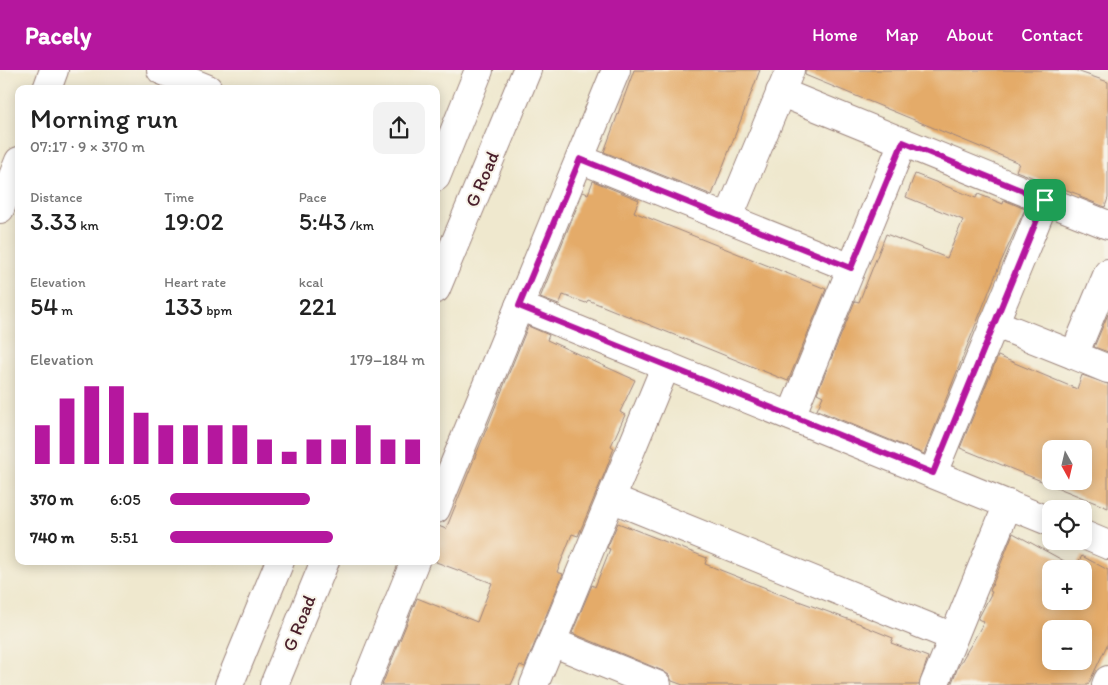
<!DOCTYPE html>
<meta charset="utf-8">
<style>
body{margin:0;font-family:Itim,sans-serif;background:#f2f2f2;color:#222;height:100vh;display:flex;flex-direction:column;font-size:19px;white-space:nowrap}
*{box-sizing:border-box;margin:0}
p{font-size:16px;color:#767676}
.icon{flex:none;width:28px;height:28px;fill:none;stroke:currentColor;stroke-width:2;stroke-linecap:round;stroke-linejoin:round}
.map{position:relative;flex:1;overflow:hidden}
.panel{position:absolute;left:15px;top:15px;width:425px;height:480px;display:flex;flex-direction:column;background:#fff;border-radius:10px;box-shadow:0 2px 12px #0003}
.panel>*{flex:none}
.needle{width:32px;rotate:172deg}
.tools{position:absolute;left:1042px;top:370px;display:grid;gap:10px}
.tools a{display:grid;place-items:center;width:50px;height:50px;border-radius:10px;background:#fff;box-shadow:0 2px 12px #0003;font-size:25px}
.pin{position:absolute;display:grid;place-items:center;width:42px;height:42px;color:#fff;margin:-21px;border-radius:10px;box-shadow:0 2px 8px #0006}
.round{display:grid;place-items:center;flex:none;width:52px;height:52px;border-radius:10px;background:#f2f2f2}
.head{display:flex;align-items:center;justify-content:space-between;height:85px;padding:0 15px}
h1{font-size:28px;font-weight:600;line-height:38px}
.figures{display:grid;grid-template-columns:repeat(3,1fr);gap:8px;height:85px;padding:5px 15px}
.figures div{display:grid;align-content:center}
.figures b{font-size:25px;font-weight:600}
.figures small{font-size:14px;font-weight:400}
.figures p{font-size:14px}
.chart{height:140px;padding:10px 15px}
.chart p{display:flex;justify-content:space-between}
.chart svg{width:100%;height:90px;margin-top:5px;stroke:#b5179e;stroke-width:6}
ul{padding:0 15px;list-style:none;font-size:16px}
li{display:grid;grid-template-columns:80px 60px 1fr;align-items:center;height:38px}
li i{height:12px;border-radius:6px;background:#b5179e}
header{display:flex;align-items:center;gap:30px;box-sizing:border-box;height:70px;padding:0 25px;background:#b5179e;color:#fff}
header strong{font-size:24px}
nav{display:flex;gap:28px;margin-inline-start:auto;font-size:18px}
.map>svg:first-child{display:block}
</style>
<header>
<strong>Pacely</strong>
<nav><a>Home</a><a>Map</a><a>About</a><a>Contact</a></nav>
</header>
<div class="map">
<svg width="1108" height="615" viewBox="0 0 1108 615">
<rect width="100%" height="100%" fill="#f7f3e8"/>
<filter id="ink" filterUnits="userSpaceOnUse"><feTurbulence type="fractalNoise" baseFrequency=".02" numOctaves="2"/><feDisplacementMap in="SourceGraphic" scale="10" xChannelSelector="R" yChannelSelector="G"/><feConvolveMatrix kernelMatrix="1 2 1 2 8 2 1 2 1" color-interpolation-filters="sRGB"/></filter>
<filter id="wash" filterUnits="userSpaceOnUse"><feTurbulence type="fractalNoise" baseFrequency=".0096" numOctaves="4" result="noise"/><feDisplacementMap in="SourceGraphic" scale="20" xChannelSelector="R" yChannelSelector="G"/><feGaussianBlur stdDeviation="1.12" result="paint"/><feColorMatrix in="noise" values="0 0 0 0 0 0 0 0 0 0 0 0 0 0 0 0 0 1.4 0 .05"/><feComposite in="paint" operator="in"/></filter>
<g filter="url(#wash)">
<rect width="100%" height="100%" fill="#efe8ce"/>
<g id="blocks">
<!-- building -->
<g fill="#e4ab69" fill-rule="evenodd">
<path d="M634,0H760L712,125L604,82Z"/>
<path d="M805,0H1074L1108,12V128L1105,137L1080,127V125L1016,101L1019,93L805,5Z"/>
<path d="M915,104L976,128L978,124L1003,134L1004,130L1025,139L1000,194L924,384L817,340L823,326L817,323L855,231L859,232L886,164L947,188L963,150L906,127Z"/>
<path d="M593,111L639,130L634,142L826,219L788,311L588,230L586,233L563,225L559,235L540,228L583,122L588,124Z"/>
<path d="M1108,244V282L1094,277Z"/>
<path d="M528,256L549,265L547,270L635,310L620,342L625,345L611,376L614,378L605,402L578,466L572,464L557,502L563,504L525,597L520,595L511,615H382L417,528L477,552L492,513L436,492V455L446,459Z"/>
<path d="M998,286L1077,319L1082,305L1108,314V438L960,378ZM1051,379H1084V411H1051Z"/>
<path d="M618,453L707,488L705,494L766,518V519L861,554V555L893,568L891,573L928,587L919,615H683L672,611L669,605L663,601L572,563L592,515L595,517L610,479L607,478Z"/>
<path d="M1013,463L1075,497L1082,486L1108,500V573L1088,615H951L958,597L984,552L978,549L992,522L990,521ZM1051,499H1084V531H1051ZM1051,559H1084V591H1051Z"/>
</g>
</g>
</g>
<g filter="url(#ink)">
<use href="#blocks" fill-opacity="0" stroke="#9c847c" stroke-width="1"/>
<g fill="none" stroke-linecap="round" stroke-linejoin="round">
<!-- minor casing -->
<g stroke="#9c847c" stroke-width="30">
<g id="minor">
<path d="M161,0L208,19"/>
<path d="M47,19L54,0"/>
<path d="M780,22L1045,130L933,403"/>
<path d="M580,89L851,198"/>
<path d="M436,107L479,0"/>
<path d="M1045,130L1108,155"/>
<path d="M0,139L19,91"/>
<path d="M728,149L790,0"/>
<path d="M1108,203L1074,285L1108,299"/>
<path d="M436,219L527,0"/>
<path d="M519,236L1051,452"/>
<path d="M994,253L1074,285"/>
<path d="M791,346L903,72"/>
<path d="M611,428L953,567"/>
<path d="M436,439L616,0"/>
<path d="M1084,465L1108,475"/>
<path d="M552,572L657,615"/>
<path d="M229,615L280,491"/>
<path d="M274,615L325,491"/>
<path d="M365,615L415,491"/>
<path d="M534,615L666,295"/>
<path d="M934,615L1008,434"/>
<path d="M1106,615L1108,610"/>
</g>
</g>
<!-- minor -->
<use href="#minor" stroke="#fff" stroke-width="28"/>
</g>
</g>
<g fill="none" stroke-linecap="round" stroke-linejoin="round" filter="url(#ink)">
<!-- route casing -->
<g stroke="#fff" stroke-width="10">
<path id="route" d="M903,72L1045,130L933,403L519,236L580,89L851,198Z"/>
</g>
<!-- route -->
<use href="#route" stroke="#b5179e" stroke-width="6"/>
</g>
<g text-anchor="middle" dominant-baseline="central" stroke-width="4" stroke-linejoin="round" paint-order="stroke">
<!-- street labels -->
<g font-size="19" fill="#4a1f2b" stroke="#f7f3e8">
<text transform="translate(482 109) rotate(-67)">G Road</text>
<text transform="translate(299 553) rotate(-68)">G Road</text>
</g>
</g>
</svg>
<div class="tools">
<a><svg class="needle" viewBox="-14 -14 28 28"><path d="M0-13l5 13h-10z" fill="#e53935"/><path d="M0 13l5-13h-10z" fill="#767676"/></svg></a>
<a><svg class="icon" aria-label="locate" viewBox="0 0 24 24"><circle cx="12" cy="12" r="6"/><path d="M12 2v4M12 18v4M2 12h4M18 12h4"/></svg></a>
<a>+</a>
<a>−</a>
</div>
<div class="pin" style="left:1045px;top:130px;background:#1e9e55"><svg class="icon" aria-label="arrive" viewBox="0 0 24 24"><path d="M6 21V4h12l-3 4 3 4H6"/></svg></div>
<section class="panel">
<div class="head"><div><h1>Morning run</h1><p>07:17 · 9 × 370 m</p></div><a class="round"><svg class="icon" aria-label="share" viewBox="0 0 24 24"><path d="M12 15V3M7 8l5-5 5 5M5 13v7h14v-7"/></svg></a></div>
<div class="figures">
<div><p>Distance</p><b>3.33<small> km</small></b></div>
<div><p>Time</p><b>19:02</b></div>
<div><p>Pace</p><b>5:43<small> /km</small></b></div>
</div>
<div class="figures">
<div><p>Elevation</p><b>54<small> m</small></b></div>
<div><p>Heart rate</p><b>133<small> bpm</small></b></div>
<div><p>kcal</p><b>221</b></div>
</div>
<div class="chart"><p><span>Elevation</span>179–184 m</p>
<svg viewBox="0 0 160 44" preserveAspectRatio="none"><path d="M5 44V25M15 44V12M25 44V6M35 44V6M45 44V19M55 44V25M65 44V25M75 44V25M85 44V25M95 44V32M105 44V38M115 44V32M125 44V32M135 44V25M145 44V32M155 44V32"/></svg>
</div>
<ul>
<li><b>370 m</b>6:05<i style="width:55%"></i></li>
<li><b>740 m</b>5:51<i style="width:64%"></i></li>
</ul>
</section>
</div>
